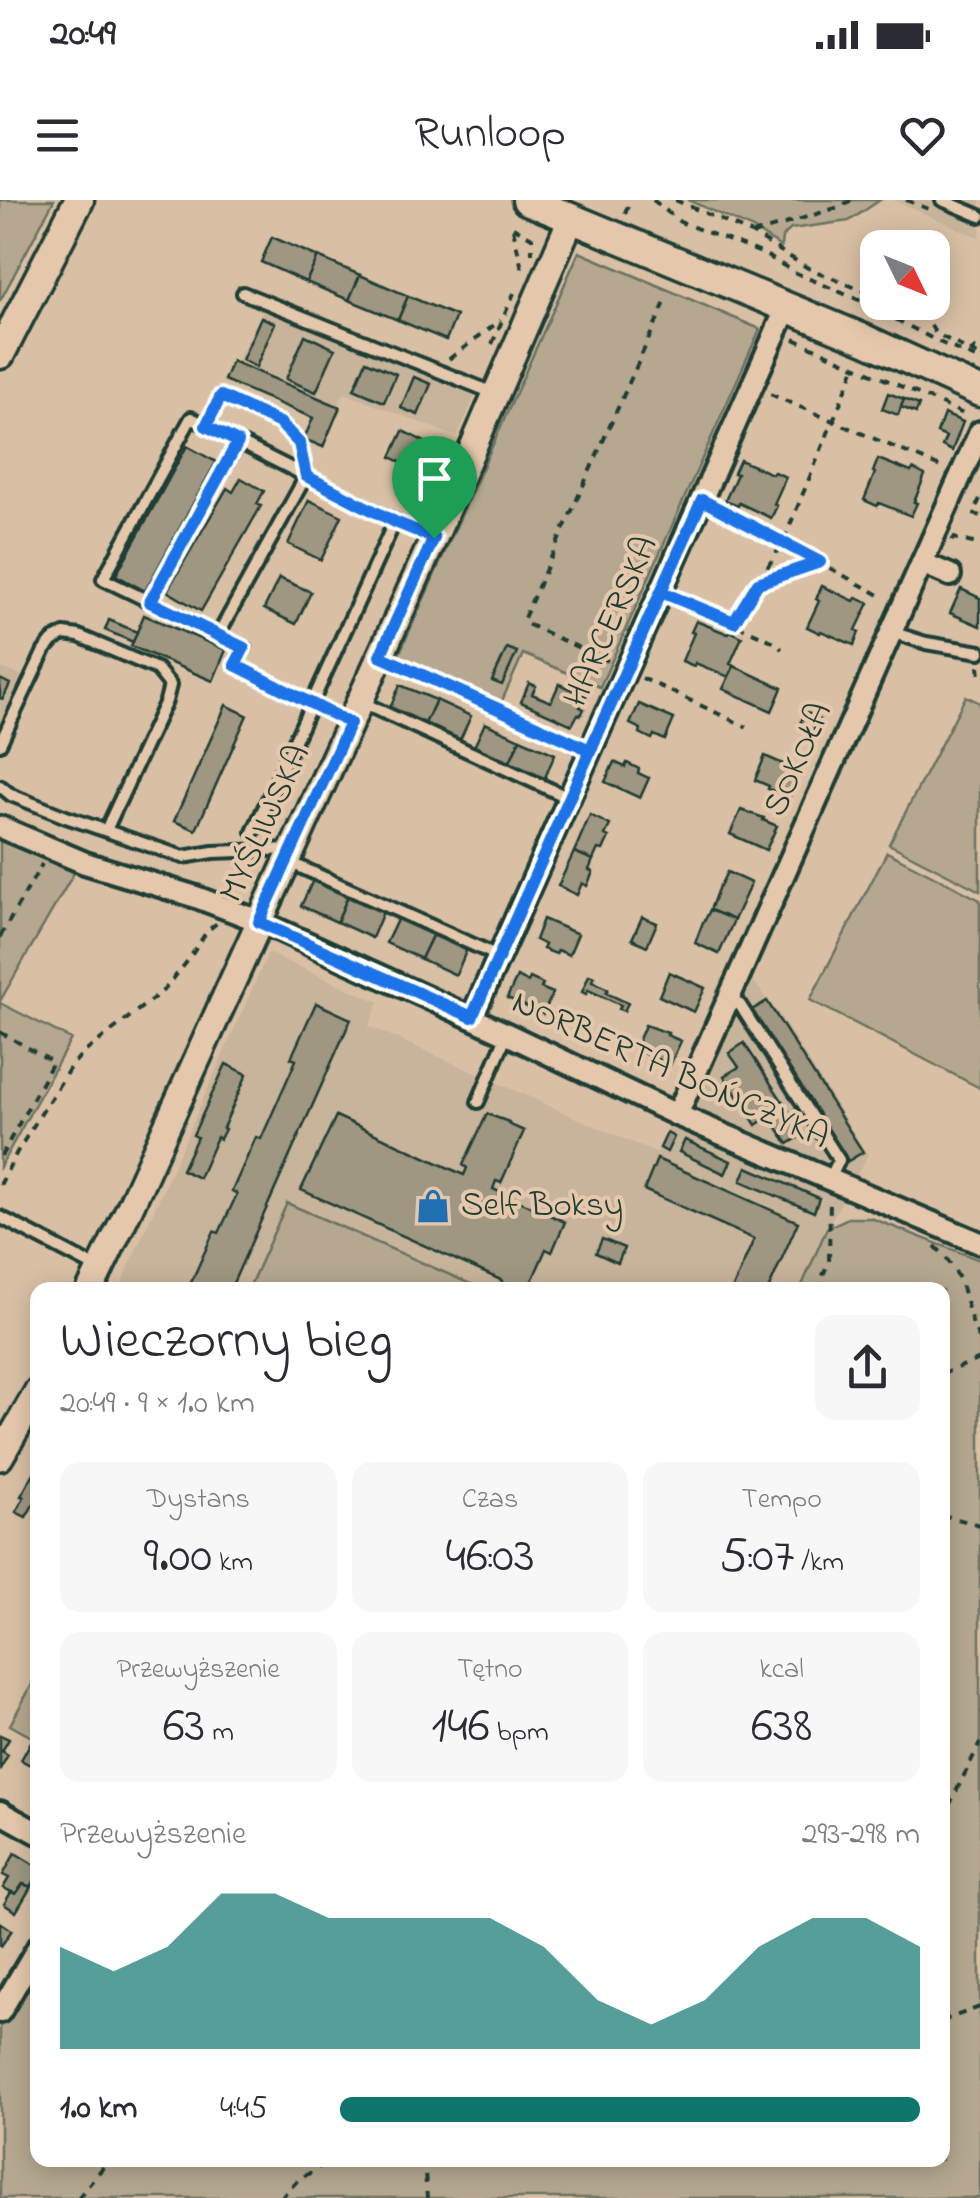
<!DOCTYPE html>
<html lang="pl">
<meta charset="utf-8">
<style>
body{margin:0;font-family:"Indie Flower",sans-serif;background:#f7f7f7;color:#2b2b33;height:100vh;display:flex;flex-direction:column;font-size:38px;white-space:nowrap}
*{box-sizing:border-box;margin:0}
p{font-size:32px;color:#7c7c81}
.icon{flex:none;width:55px;height:55px;fill:none;stroke:currentColor;stroke-width:2;stroke-linecap:round;stroke-linejoin:round}
.map{position:relative;flex:1;overflow:hidden}
.side{position:absolute;left:30px;top:1082px;width:920px;height:885px;display:flex;flex-direction:column;background:#fff;border-radius:20px;box-shadow:0 5px 25px #0003}
.side>*{flex:none}
.needle{width:65px;rotate:133deg}
.buttons{position:absolute;left:860px;top:30px;display:grid;gap:20px}
.buttons a{display:grid;place-items:center;width:90px;height:90px;border-radius:20px;background:#fff;box-shadow:0 5px 25px #0003;font-size:50px}
.pin{position:absolute;display:grid;place-items:center;width:85px;height:85px;color:#fff;margin:-102px -42px;border-radius:50% 50% 50% 0;rotate:-45deg;box-shadow:0 0 10px #0007}
.pin .icon{rotate:45deg}
.round{display:grid;place-items:center;flex:none;width:105px;height:105px;border-radius:20px;background:#f7f7f7}
.overview{display:flex;align-items:center;justify-content:space-between;height:170px;padding:0 30px}
h1{font-size:55px;font-weight:600;line-height:75px}
.stats{display:grid;grid-template-columns:repeat(3,1fr);gap:15px;height:170px;padding:10px 30px}
.stats div{display:grid;align-content:center;border-radius:20px;background:#f7f7f7;text-align:center}
.stats b{font-size:50px;font-weight:600}
.stats small{font-size:28px;font-weight:400}
.stats p{font-size:28px}
.chart{height:280px;padding:20px 30px}
.chart p{display:flex;justify-content:space-between}
.chart svg{width:100%;height:180px;margin-top:10px;fill:#0f766e;opacity:.7}
ul{padding:0 30px;list-style:none;font-size:32px}
li{display:grid;grid-template-columns:160px 120px 1fr;align-items:center;height:75px}
li i{height:25px;border-radius:12px;background:#0f766e}
.status{display:flex;justify-content:space-between;align-items:center;height:70px;padding:0 50px;background:#fff;direction:ltr}
.status svg{height:28px;fill:currentColor}
header{display:flex;justify-content:space-between;align-items:center;height:130px;padding:0 30px;background:#fff;font-size:45px;font-weight:600}
.map>svg:first-child{display:block}
</style>
<div class="status"><b>20:49</b><svg viewBox="0 0 49 12"><path d="M0 12V9h3v3zM5 12V6h3v6zM10 12V3h3v9zM15 12V0h3v12zM26 1h20v11H26zM47 4h2v5h-2z"/></svg></div>
<header><svg class="icon" aria-label="menu" viewBox="0 0 24 24"><path d="M4 6h16M4 12h16M4 18h16"/></svg>Runloop<svg class="icon" aria-label="heart" viewBox="0 0 24 24"><path d="M12 20l-8-8c-3-5 5-10 8-4 3-6 11-1 8 4z"/></svg></header>
<div class="map">
<svg width="980" height="1998" viewBox="0 0 980 1998">
<rect width="100%" height="100%" fill="#d9c0a5"/>
<filter id="ink" filterUnits="userSpaceOnUse"><feTurbulence type="fractalNoise" baseFrequency=".01" numOctaves="2"/><feDisplacementMap in="SourceGraphic" scale="20" xChannelSelector="R" yChannelSelector="G"/><feConvolveMatrix kernelMatrix="1 2 1 2 8 2 1 2 1" color-interpolation-filters="sRGB"/></filter>
<g filter="url(#ink)">
<!-- built -->
<g fill="#c8b49a">
<path d="M893,0H980V38Z"/>
<path d="M263,110L475,196L457,237L344,193L338,206L237,161Z"/>
<path d="M0,467L22,476L0,522Z"/>
<path d="M268,753L379,802L369,826L656,953L744,769L779,814L868,955L827,1028L800,1090H484L287,1003L248,1090H140L122,1082Z"/>
</g>
<!-- green -->
<g fill="#b6a890" stroke="#6a7262" stroke-width="2.5">
<path d="M0,0H54L0,101Z"/>
<path d="M688,0H880L849,21L791,29L782,37L781,47L753,29Z"/>
<path d="M579,52L760,129L600,487L523,454L500,505L397,459Z"/>
<path d="M966,496L980,503V691L889,644Z"/>
<path d="M0,639L75,671L0,801Z"/>
<path d="M887,652L980,700V888L810,800Z"/>
<path d="M0,803L71,839L0,967Z"/>
<path d="M287,1003L484,1090H248Z"/>
<path d="M848,1018H871L980,1060V1998H0V1804L37,1739L38,1960H942V1090H800L827,1028Z"/>
<path d="M37,1475V1540L10,1525Z"/>
</g>
<!-- building -->
<g fill="#9f9781" stroke="#1f3d34" stroke-width="2.5">
<path d="M272,37L318,57L306,82L261,62Z"/>
<path d="M318,57L360,75L349,100L306,82Z"/>
<path d="M360,75L408,96L398,120L349,100Z"/>
<path d="M408,96L456,116L446,140L398,120Z"/>
<path d="M261,117L275,123L256,167L242,160Z"/>
<path d="M305,135L335,149L316,192L286,179Z"/>
<path d="M232,161L340,207L323,247L304,239L313,218L224,180Z"/>
<path d="M366,161L396,174L384,202L354,189Z"/>
<path d="M414,177L431,184L418,215L401,208Z"/>
<path d="M888,193L904,199L898,215L882,209Z"/>
<path d="M904,199L919,205L916,213L901,207Z"/>
<path d="M944,214L963,222L952,251L942,246L946,237L937,233Z"/>
<path d="M403,231L431,245L419,271L391,257Z"/>
<path d="M187,246L216,262L145,391L116,375Z"/>
<path d="M878,259L911,272L913,269L925,275L914,302L917,303L911,316L879,303L877,306L864,300L875,273L873,272Z"/>
<path d="M740,260L772,274L774,272L786,277L774,304L777,306L771,318L739,303L738,306L725,301L737,274L734,273Z"/>
<path d="M241,278L264,291L257,304L261,306L201,411L167,391L227,288L233,292Z"/>
<path d="M309,300L342,316L321,360L288,344Z"/>
<path d="M279,378L311,392L296,424L264,409Z"/>
<path d="M822,386L854,401L856,398L869,403L856,430L859,432L854,445L821,431L820,433L807,427L819,401L816,399Z"/>
<path d="M961,389L980,398V426L950,413Z"/>
<path d="M144,415L226,450L213,481L131,446Z"/>
<path d="M109,420L137,432L133,442L105,430Z"/>
<path d="M696,421L728,434L730,431L742,437L730,464L734,466L729,477L695,463L694,466L682,461L694,433L691,432Z"/>
<path d="M507,448L517,452L502,485L492,481Z"/>
<path d="M734,466L782,488L772,511L723,489Z"/>
<path d="M0,479L10,484L3,499L0,498Z"/>
<path d="M529,483L536,486L532,494L551,502L559,484L575,491L577,487L581,489L579,493L586,496L580,507L584,509L581,515L578,514L572,525L521,502Z"/>
<path d="M400,485L436,500L424,526L389,510Z"/>
<path d="M436,500L471,516L459,542L424,526Z"/>
<path d="M639,504L674,519L665,540L654,535L652,539L640,533L641,529L630,524Z"/>
<path d="M226,505L247,515L196,630L174,621Z"/>
<path d="M806,512L819,519L813,532L799,525Z"/>
<path d="M485,523L520,539L509,564L473,549Z"/>
<path d="M520,539L555,554L544,580L509,564Z"/>
<path d="M765,556L801,572L790,596L768,589L769,586L755,580Z"/>
<path d="M614,562L625,567L627,563L639,569L638,573L649,578L640,598L605,582Z"/>
<path d="M741,610L764,618L763,620L777,626L766,650L730,634Z"/>
<path d="M590,615L610,625L605,635L609,637L603,650L598,649L593,660L574,652Z"/>
<path d="M574,652L593,660L589,670L593,672L587,686L582,683L577,695L558,686Z"/>
<path d="M727,672L751,683L734,720L710,710L719,686H720Z"/>
<path d="M313,680L348,696L337,722L301,706Z"/>
<path d="M348,696L383,712L372,738L337,722Z"/>
<path d="M710,710L734,720L719,754L695,743L703,722H704Z"/>
<path d="M642,717L657,723L647,746L632,739Z"/>
<path d="M398,718L433,734L421,759L386,743Z"/>
<path d="M543,719L578,734L569,755L558,750L556,754L543,749L545,745L535,740Z"/>
<path d="M433,734L467,749L456,775L421,759Z"/>
<path d="M669,772L705,788L694,812L659,796Z"/>
<path d="M589,775L594,777L592,781L608,789L606,793L628,803L624,811L619,809L621,805L588,790L586,794L582,792Z"/>
<path d="M517,777L528,782L530,778L543,784L541,788L553,793L543,814L507,798Z"/>
<path d="M767,801L863,952L848,961L752,810Z"/>
<path d="M316,803L351,819L230,1090H200L190,1085L214,1031L219,1033L237,994L232,991L256,937L261,939L296,860L291,858Z"/>
<path d="M645,825L668,833L667,835L681,841L670,865L635,849Z"/>
<path d="M744,843L804,934L788,944L769,916L756,925L724,876L739,867L729,853Z"/>
<path d="M226,864L247,874L223,928L225,929L220,939L217,937L199,978L182,970L197,937L193,935Z"/>
<path d="M487,914L509,922L508,924L524,931L501,983L496,981L493,989L565,1022L552,1052L546,1049L528,1090H515L502,1084L503,1081L301,990L336,916L464,975L467,968L463,965Z"/>
<path d="M667,933L674,937L667,952L660,948Z"/>
<path d="M685,940L731,961L725,974L679,952Z"/>
<path d="M657,959L798,1022L768,1090H732L754,1039L644,990Z"/>
<path d="M747,967L819,998L814,1012L741,981Z"/>
<path d="M602,1039L624,1048L618,1063L596,1053Z"/>
<path d="M35,1271L38,1272V1296L26,1317L16,1312L24,1297L21,1296Z"/>
<path d="M0,1535L9,1539L2,1551L8,1555L0,1569Z"/>
<path d="M31,1542L38,1546V1560L34,1567L21,1560Z"/>
<path d="M15,1653L38,1667V1675L31,1687L23,1684L16,1694L3,1688L9,1678L3,1675Z"/>
<path d="M23,1684L31,1687L16,1712L4,1704L11,1692L16,1694Z"/>
<path d="M0,1722L12,1730L1,1746L0,1745Z"/>
</g>
<g fill="none" stroke-linecap="round" stroke-linejoin="round">
<!-- service casing -->
<g stroke="#1f3d34" stroke-width="18">
<g id="service">
<path d="M942,0L980,16"/>
<path d="M243,93L496,194"/>
<path d="M206,226L221,196L280,223L299,243L306,276L218,435"/>
<path d="M149,402L239,242"/>
<path d="M891,432L926,443L980,452"/>
<path d="M361,502L569,598"/>
<path d="M349,523L235,465L245,448L103,379L191,218L395,321"/>
<path d="M0,544L44,451L52,441L64,434L79,436L157,469L170,485L166,501L106,630"/>
<path d="M0,586L11,595L66,617L183,657L213,652L292,649"/>
<path d="M253,632L395,321L433,337"/>
<path d="M289,662L498,756"/>
<path d="M729,799L740,805L839,960L830,979"/>
<path d="M478,902L507,834"/>
<path d="M0,1017L99,1069"/>
</g>
</g>
<!-- minor casing -->
<g stroke="#1f3d34" stroke-width="28">
<g id="minor">
<path d="M922,363L950,375"/>
<path d="M0,627L85,663L196,697L259,721L507,834L677,915L980,1043"/>
<path d="M472,817L787,107"/>
<path d="M677,915L980,232"/>
<path d="M0,1612L38,1633"/>
<path d="M0,1812L38,1747"/>
</g>
</g>
<!-- tertiary casing -->
<g stroke="#1f3d34" stroke-width="32">
<g id="tertiary">
<path d="M90,1090L130,1007L434,338L571,19"/>
<path d="M0,1257L38,1191"/>
</g>
</g>
<!-- secondary casing -->
<g stroke="#1f3d34" stroke-width="35">
<g id="secondary">
<path d="M527,0L866,140L980,192"/>
<path d="M0,154L79,0"/>
</g>
</g>
<!-- path -->
<g stroke="#1f3d34" stroke-width="4" stroke-dasharray="8 8" stroke-linecap="butt">
<path d="M653,0L680,22L764,54L796,73L859,100L939,142L980,160"/>
<path d="M675,0L753,34L808,68L878,97"/>
<path d="M906,0L934,11"/>
<path d="M625,14L630,0"/>
<path d="M513,27L532,38V53"/>
<path d="M513,29L523,73"/>
<path d="M753,34L842,6L851,0"/>
<path d="M891,102L927,118L935,133L980,156"/>
<path d="M794,139L968,216"/>
<path d="M492,144L514,93"/>
<path d="M970,152L980,144"/>
<path d="M449,159L501,120"/>
<path d="M770,194L945,269"/>
<path d="M980,299L973,313L980,316"/>
<path d="M717,307L885,398"/>
<path d="M952,341L954,338L980,345"/>
<path d="M758,383L819,362"/>
<path d="M679,399L770,440L782,449"/>
<path d="M734,422L783,342L856,165"/>
<path d="M608,461L527,424L524,418L667,98"/>
<path d="M398,464L572,542"/>
<path d="M979,466L980,478"/>
<path d="M642,478L747,527"/>
<path d="M0,737L42,664"/>
<path d="M0,832L53,862L0,958"/>
<path d="M0,985L17,952L69,869L81,855L165,789L189,759L207,731L217,723"/>
<path d="M935,1046C945,1056 953,1066 959,1079C967,1099 969,1121 980,1140"/>
<path d="M816,1090L829,1062L830,998"/>
<path d="M942,1174L980,1159"/>
<path d="M942,1315L980,1325"/>
<path d="M942,1620L980,1543"/>
<path d="M942,1821L980,1807"/>
<path d="M424,1960L427,1998"/>
<path d="M78,1998L109,1960"/>
<path d="M281,1998L298,1980L331,1960"/>
</g>
<!-- service -->
<use href="#service" stroke="#e5c8ac" stroke-width="10"/>
<!-- minor -->
<use href="#minor" stroke="#e5c8ac" stroke-width="20"/>
<!-- tertiary -->
<use href="#tertiary" stroke="#e5c8ac" stroke-width="25"/>
<!-- secondary -->
<use href="#secondary" stroke="#e5c8ac" stroke-width="28"/>
</g>
</g>
<g fill="none" stroke-linecap="round" stroke-linejoin="round" filter="url(#ink)">
<!-- route casing -->
<g stroke="#fff" stroke-width="20">
<path id="route" d="M434,338L395,322L306,276L299,243L280,223L221,196L206,226L238,242L150,402L244,448L235,465L350,523L259,722L472,817L661,392L734,422L758,383L820,362L702,300L590,550L380,456L434,338"/>
</g>
<!-- route -->
<use href="#route" stroke="#1a73e8" stroke-width="12"/>
</g>
<!-- icons -->
<defs>
<g id="shop-bare" transform="scale(2.7)"><path d="M-5-2.5h2.3a2.7 3.5 0 0 1 5.4 0H5L5.5 6h-11ZM-1.5-2.5h3a1.5 2.3 0 0 0-3 0Z" fill="#1f6fb2" stroke="#e5c8ac" stroke-width="2.5" paint-order="stroke"/></g>
</defs>
<g fill-rule="evenodd">
<use href="#shop-bare" x="433" y="1006"/>
</g>
<g text-anchor="middle" dominant-baseline="central" stroke-width="8" stroke-linejoin="round" paint-order="stroke">
<!-- street labels -->
<g font-size="35" fill="#1f3d34" stroke="#e5c8ac">
<text transform="translate(612 422) rotate(-66)">HARCERSKA</text>
<text transform="translate(799 560) rotate(-66)">SOKOŁA</text>
<text transform="translate(266 624) rotate(-65)">MYŚLIWSKA</text>
<text transform="translate(670 871) rotate(24)">NORBERTA BOŃCZYKA</text>
</g>
<!-- poi labels -->
<g font-size="35" fill="#1f3d34" stroke="#e5c8ac" text-anchor="start">
<text x="461" y="1006">Self Boksy</text>
</g>
</g>
</svg>
<div class="buttons">
<a><svg class="needle" viewBox="-14 -14 28 28"><path d="M0-13l5 13h-10z" fill="#e53935"/><path d="M0 13l5-13h-10z" fill="#7c7c81"/></svg></a>
</div>
<div class="pin" style="left:434px;top:338px;background:#1e9e55"><svg class="icon" aria-label="arrive" viewBox="0 0 24 24"><path d="M6 21V4h12l-3 4 3 4H6"/></svg></div>
<section class="side">
<div class="overview"><div><h1>Wieczorny bieg</h1><p>20:49 · 9 × 1.0 km</p></div><a class="round"><svg class="icon" aria-label="share" viewBox="0 0 24 24"><path d="M12 15V3M7 8l5-5 5 5M5 13v7h14v-7"/></svg></a></div>
<div class="stats">
<div><p>Dystans</p><b>9.00<small> km</small></b></div>
<div><p>Czas</p><b>46:03</b></div>
<div><p>Tempo</p><b>5:07<small> /km</small></b></div>
</div>
<div class="stats">
<div><p>Przewyższenie</p><b>63<small> m</small></b></div>
<div><p>Tętno</p><b>146<small> bpm</small></b></div>
<div><p>kcal</p><b>638</b></div>
</div>
<div class="chart"><p><span>Przewyższenie</span>293–298 m</p>
<svg viewBox="0 0 160 44" preserveAspectRatio="none"><path d="M0 44V19L10 25L20 19L30 6L40 6L50 12L60 12L70 12L80 12L90 19L100 32L110 38L120 32L130 19L140 12L150 12L160 19V44z"/></svg>
</div>
<ul>
<li><b>1.0 km</b>4:45<i style="width:100%"></i></li>
</ul>
</section>
</div>
